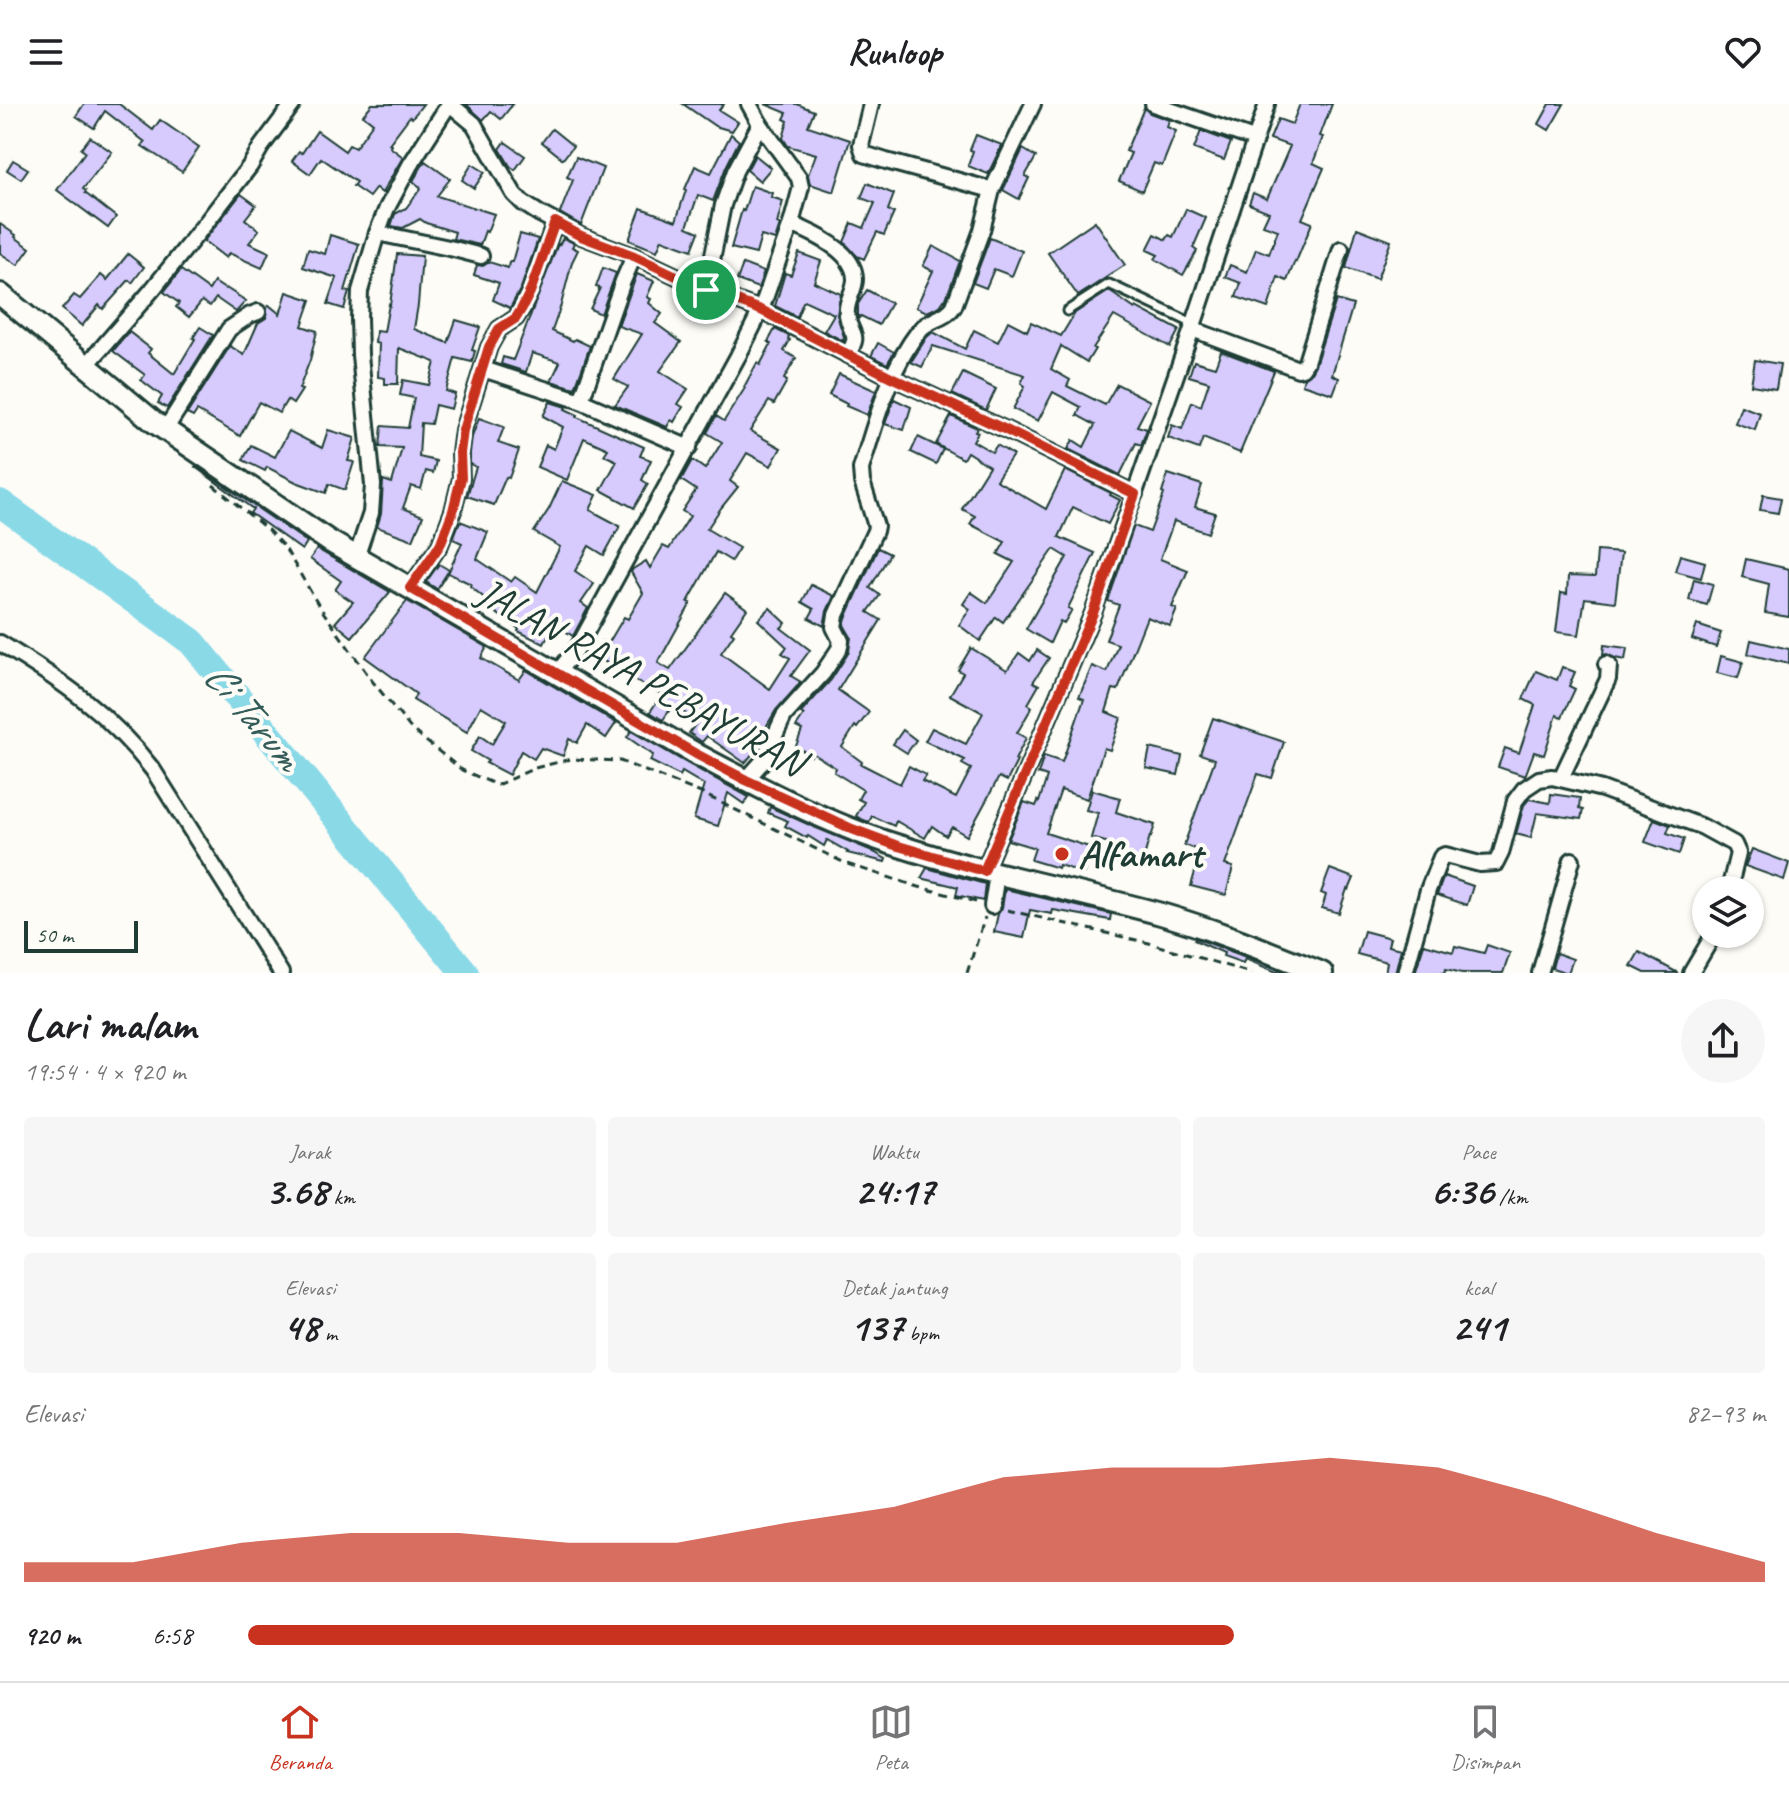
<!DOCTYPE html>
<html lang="id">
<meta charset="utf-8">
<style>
body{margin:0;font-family:Caveat,sans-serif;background:#f6f6f6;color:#202124;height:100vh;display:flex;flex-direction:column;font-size:30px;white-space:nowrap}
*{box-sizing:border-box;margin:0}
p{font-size:26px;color:#757577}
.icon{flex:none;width:44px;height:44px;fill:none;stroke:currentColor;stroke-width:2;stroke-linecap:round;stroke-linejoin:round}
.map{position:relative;height:869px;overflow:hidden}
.side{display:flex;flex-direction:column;background:#fff;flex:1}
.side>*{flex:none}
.tools{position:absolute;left:1692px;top:772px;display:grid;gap:16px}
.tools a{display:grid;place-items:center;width:72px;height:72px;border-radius:50%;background:#fff;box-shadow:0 2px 6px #0004;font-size:40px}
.scale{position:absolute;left:24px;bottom:20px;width:114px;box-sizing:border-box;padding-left:8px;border:4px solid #1f3d34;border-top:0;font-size:22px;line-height:28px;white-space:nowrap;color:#1f3d34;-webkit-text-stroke:6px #fdfcf7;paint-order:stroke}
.pin{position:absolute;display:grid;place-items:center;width:68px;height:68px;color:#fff;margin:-34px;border:4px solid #fff;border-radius:50%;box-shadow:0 2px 8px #0007}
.round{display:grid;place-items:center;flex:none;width:84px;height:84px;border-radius:42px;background:#f6f6f6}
.overview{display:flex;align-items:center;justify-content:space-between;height:136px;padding:0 24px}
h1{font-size:44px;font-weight:700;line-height:60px}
.figures{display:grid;grid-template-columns:repeat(3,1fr);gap:12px;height:136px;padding:8px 24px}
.figures div{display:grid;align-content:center;border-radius:8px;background:#f6f6f6;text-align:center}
.figures b{font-size:40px;font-weight:700}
.figures small{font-size:22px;font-weight:400}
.figures p{font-size:22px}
.chart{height:224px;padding:16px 24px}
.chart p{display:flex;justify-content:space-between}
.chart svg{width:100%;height:144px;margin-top:8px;fill:#c8321e;opacity:.7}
ul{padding:0 24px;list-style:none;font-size:26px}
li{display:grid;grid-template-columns:128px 96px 1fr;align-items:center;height:60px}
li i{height:20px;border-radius:10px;background:#c8321e}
header{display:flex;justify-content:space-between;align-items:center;height:104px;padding:0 24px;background:#fff;font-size:36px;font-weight:700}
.menu{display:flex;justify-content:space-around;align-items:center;height:112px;border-top:2px solid #e0e0e0;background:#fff;font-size:22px;color:#757577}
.menu a{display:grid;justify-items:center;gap:4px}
.menu .current{color:#c8321e}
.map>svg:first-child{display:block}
</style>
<header><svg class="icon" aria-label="menu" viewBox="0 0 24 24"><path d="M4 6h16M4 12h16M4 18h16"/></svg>Runloop<svg class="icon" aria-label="heart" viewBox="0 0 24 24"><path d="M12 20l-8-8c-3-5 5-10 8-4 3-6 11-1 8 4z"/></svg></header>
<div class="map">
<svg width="1789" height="869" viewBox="0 0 1789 869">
<rect width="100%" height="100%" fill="#fdfcf7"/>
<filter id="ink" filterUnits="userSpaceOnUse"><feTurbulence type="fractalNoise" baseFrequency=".0125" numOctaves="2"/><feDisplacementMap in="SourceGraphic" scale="16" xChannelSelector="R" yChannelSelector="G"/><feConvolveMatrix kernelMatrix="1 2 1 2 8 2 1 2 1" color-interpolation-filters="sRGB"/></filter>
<g filter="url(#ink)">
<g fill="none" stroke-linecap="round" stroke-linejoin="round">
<!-- river -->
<path stroke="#8ad9e7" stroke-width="28" d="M0,399L192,538L465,869"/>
</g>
<!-- building -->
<g fill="#d7cbfd" stroke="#1f3d34" stroke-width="2">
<path d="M84,0H119L153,26L160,16L199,43L182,68L142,42L145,38L105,7L94,24L76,12Z"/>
<path d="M372,0H423L412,14L410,12L389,40L391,41L390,43L403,53L382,89L376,84L369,93L353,82L356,78L321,54L310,70L292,57L299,47L302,49L317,27L345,47L349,41L355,44L373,19L363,11Z"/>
<path d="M466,0H513L501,15L491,7L483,16Z"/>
<path d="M683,0H724L719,6L738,18L732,27L715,22Z"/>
<path d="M765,0H797L814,7L808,22L850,36L834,88L810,80L808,71L816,50L788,42L783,34L788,17L784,15L787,9Z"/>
<path d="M1300,0H1332L1320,32L1323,33L1313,59L1324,64L1302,115L1312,119L1296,158L1295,157L1287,177L1278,173L1268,204L1236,193L1241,179L1225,173L1230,161L1247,168L1256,145L1269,150L1278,126L1263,121L1269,108L1249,100L1253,89L1267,95L1290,42L1270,35L1278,15L1292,20Z"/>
<path d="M1550,0H1564L1549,26L1539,20Z"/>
<path d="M1144,4L1150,9L1169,16L1167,23L1176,27L1162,62L1154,59L1142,87L1119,77L1131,49L1126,47Z"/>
<path d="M552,25L573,42L563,55L542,38Z"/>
<path d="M1201,27L1231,38L1224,56L1194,45Z"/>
<path d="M731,30L739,37L726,63L713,97L698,91L687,123L699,128L692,146L662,135L657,147L629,136L641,104L676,117L686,86L685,85L695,62L711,69Z"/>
<path d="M976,31L1002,41L988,70L968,62L973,47L970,46Z"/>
<path d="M90,33L112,48L83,85L86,87L85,89L116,113L108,124L57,86L85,48L81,45Z"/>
<path d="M505,38L525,52L515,66L510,62L500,45Z"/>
<path d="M1023,45L1036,53L1025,72L1029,74L1019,95L1003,86Z"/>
<path d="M755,51L771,64L760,77L747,66Z"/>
<path d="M576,53L603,64L581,121L560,109L573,76L567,73Z"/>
<path d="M13,56L28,65L21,75L7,66Z"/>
<path d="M425,57L450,75L437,92L494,110L487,128L485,127L480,141L453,135L455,128L426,119L420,115L403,124L391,122L395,110L406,104L421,84L413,77Z"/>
<path d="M472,60L485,68L474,84L462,76Z"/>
<path d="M867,79L894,90L888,106L894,109L884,131L877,128L864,155L857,152L844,138L852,119L864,124L875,99L861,94Z"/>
<path d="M752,82L772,89L771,93L783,97L777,120L780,121L775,136L761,132L756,150L731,144L742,106L744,107Z"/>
<path d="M241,90L256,101L245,115L259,126L249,139L269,148L262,164L229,149L226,154L204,137Z"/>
<path d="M1186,105L1206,114L1193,144L1197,147L1183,171L1155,155L1158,151L1147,146L1155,130L1166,136L1169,131L1173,133Z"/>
<path d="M1095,117L1125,161L1078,192L1048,149Z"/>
<path d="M0,120L16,131L15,133L30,144L18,161L0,149Z"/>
<path d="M1357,124L1391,137L1377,175L1346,164Z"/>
<path d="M520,130L538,135L521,184L510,204L493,196L499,179L474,171L477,161L483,162L489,158L508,164L509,158H512Z"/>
<path d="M330,131L359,140L345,187L349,188L344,205L328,200L337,174L303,163L308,145L325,150Z"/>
<path d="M563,134L574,139L572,143L578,146L572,158L561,201L552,227L573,237L575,235L590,242L575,284L551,277L560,258L532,249L526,268L501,260L503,253L513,256L558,140L559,141Z"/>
<path d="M990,134L1022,147L1012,172L994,165L986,184L973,179Z"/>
<path d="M933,142L960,157L945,197L944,196L940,202L927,208L916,203L933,167L923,162Z"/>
<path d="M799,149L821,157L814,178L841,190L837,211L844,233L843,237L824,227L834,210L806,197L803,198L797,213L775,202L785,169L791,171Z"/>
<path d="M128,150L144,163L132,179L129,176L103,205L99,201L82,222L62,205L74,191L80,195L101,171L107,176Z"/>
<path d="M397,150L422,152L418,201L414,225L448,239L456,216L480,223L472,246L475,247L472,258L455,254L446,287L455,290L451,305L435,301L431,320L421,319L419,353L436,357L433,369L426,367L421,385L411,382L403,404L423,412L413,436L377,423L381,410L383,378V376L392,379L402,344L380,343L382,322L408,324L414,294L400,291L403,276L429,281L435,258L399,244L398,280H385V274L378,273L379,240L375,239L376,227L384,228L389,200L390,201Z"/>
<path d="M743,160L764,168L758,184L737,176Z"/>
<path d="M603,164L616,169L601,210L590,205L600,184L596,183Z"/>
<path d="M181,166L209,186L214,178L225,185L226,184L246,197L236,208L216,194L210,202L202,197L189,213L176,203L179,199L164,188Z"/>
<path d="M637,170L654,177L647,193L651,195L649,199L662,210L655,219L681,238L660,267L688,285L678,300L683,303L674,318L671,316L667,323L615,301L628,283L614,275L642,230L618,222Z"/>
<path d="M867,186L891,199L879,221L861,212L858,215V200Z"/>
<path d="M1109,187L1135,205L1136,203L1179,226L1170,243L1114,212L1093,244L1095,245L1087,258L1061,242L1051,265L1070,276L1067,282L1105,301L1117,280L1150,297L1137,322L1147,325L1141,341L1136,339L1120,371L1068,345L1073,336L1084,343L1095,321L1077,311L1081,303L1053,288L1038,317L1013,305L1025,282L1021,279L1025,271L933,242L922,263L911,258L927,233L933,228L965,245L974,226L998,238L1008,217L1027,227L1031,218L1061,232L1075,209Z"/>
<path d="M287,188L311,196L302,222L317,227L310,256L299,285L302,286L293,300L287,296L279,309L259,298L240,332L197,307L193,313L187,310L230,242L244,251L258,219L266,214L267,204L269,201L280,210Z"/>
<path d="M1336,196L1353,201L1332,271L1339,274L1333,290L1302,280L1304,274L1310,270L1315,261Z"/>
<path d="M200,223L213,231L167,304L158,299L162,292L141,276L145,271L113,247L129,228L151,245L148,249L174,270L195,235L193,234Z"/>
<path d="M775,225L789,232L788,235L790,236L784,247L796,254L784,275L787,277L774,300L769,297L750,327L781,344L771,362L747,349L730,377L738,383L721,404L707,425L739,444L731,457L716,448L688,498L691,499L658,559L670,566L725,489L747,505L731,528L734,530L721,549L770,585L790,554L782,549L787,543L758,516L770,504L786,519L781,524L810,546L791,572L801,578L776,606L763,628L765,630L756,649L754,648L745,659L707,632L702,638L689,629L697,618L673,601L663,616L650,608L662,590L623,571L624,568L594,552L602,537L608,540L624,513L628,515L643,489L631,468L633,465L646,457L650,464L663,442L669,445L690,412L682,407L696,386L681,376L692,356L705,365L722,338L707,329L716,312L724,317L745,284L744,283L757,259L760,261L771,240L768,238Z"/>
<path d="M878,239L894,248L887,260L871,252Z"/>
<path d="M1221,247L1274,267L1240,349L1203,334L1199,345L1168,334L1172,321L1182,325L1192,298L1201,302L1209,278L1189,272L1194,257L1215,263Z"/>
<path d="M1755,256L1780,260L1776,285L1751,281Z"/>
<path d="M963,269L996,285L986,306L952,290Z"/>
<path d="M839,270L876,287L867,311L846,302L847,300L829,291Z"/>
<path d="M894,295L911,303L904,326L885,320Z"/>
<path d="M550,298L566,303L565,305L578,311L577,313L644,343L640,352L651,356L642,376L648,380L634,404L601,386L617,357L604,351L608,345L584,334L567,376L537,363L546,341L554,345L563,323L543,312Z"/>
<path d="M1741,302L1760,309L1755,326L1735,319Z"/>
<path d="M951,312L977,324L975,327L978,328L973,337L992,348L997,341L1013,351L996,376L1046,405L1065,366L1111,389L1110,391L1120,396L1108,420L1073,403L1059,433L1095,449L1068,504L1072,506L1064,519L1060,517L1050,539L1026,525L1067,453L1054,445L1003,518L996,513L980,537L959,521L970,505L963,500L971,488L987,499L1014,458L998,450L1005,438L970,420L975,412L962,405L989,362L967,348L963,355L936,340Z"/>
<path d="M479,314L504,323L498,339L519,346L509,374L506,373L494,401L467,392L476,363L470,360V349L472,333Z"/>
<path d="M328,326L355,334L348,357L354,358L345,386L329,380L326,389L296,378L267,363L265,367L243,356L251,341L275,353L289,327L322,344Z"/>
<path d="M918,333L943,345L936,360L911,348Z"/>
<path d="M196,362L307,438L302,446L250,409L253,405L195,363Z"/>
<path d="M1168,370L1202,381L1195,403L1215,409L1208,429L1174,417L1160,455L1188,466L1172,503L1177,505L1170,522L1147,513L1118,586L1113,585L1106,608L1121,614L1110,646L1104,644L1087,695L1061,686L1046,729L1092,744L1084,769L1059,761L1058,764L1031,756L1035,744L1008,736L1024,698L1036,702L1038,697L1039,698L1047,673L1038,670L1044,652L1062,658L1084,595L1079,593L1092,562L1107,568L1118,540L1106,536L1119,501L1108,497L1134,422L1150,428L1164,390L1162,389Z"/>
<path d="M562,377L597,391L590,406L620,422L604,451L589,442L575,467L594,480L581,499L588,504L573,532L554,520L544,540L518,527L519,525L492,506L494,502L470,482L471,480L448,469L462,439L453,435L460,417L488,428L477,455L511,478L515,473L537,488L560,443L534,428L549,405Z"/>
<path d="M1763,391L1781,394L1778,409L1760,406Z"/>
<path d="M878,444L890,450L870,484L880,491L868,508L881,516L838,586L869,608L857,624L855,622L842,643L862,658L861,660L900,680L909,662L926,671L922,677L956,694L971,665L962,660L965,656L925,637L932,624L966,640L983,609L950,591L963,569L958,566L971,544L1007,566L1019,549L1030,557L1037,546L1049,554L1033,578L1039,581L1028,600L1032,603L1017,629L1026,634L1015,656L1017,657L1007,677L999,673L967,732L952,723L946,732L932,722L925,734L896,717L894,722L872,712L869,718L861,715L856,712L864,698L858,695L863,686L834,668L836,664L812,649L811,652L796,642L802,626L796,623L804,611L801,609L831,576L849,548L851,533L844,521L846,514Z"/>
<path d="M317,445L390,488L352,533L335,519L353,498L335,486L341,477L310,455Z"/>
<path d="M1597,447L1621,449L1615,498L1585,494L1579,531L1556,528L1561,489L1567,490L1568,472L1595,473Z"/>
<path d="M1680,451L1705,458L1701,474L1675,467Z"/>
<path d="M1746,455L1789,465V513L1765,509L1769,480L1742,473Z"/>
<path d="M439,460L449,466L437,485L426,478Z"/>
<path d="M1694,475L1713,480L1707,501L1689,496Z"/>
<path d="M811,481L834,492L827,507L824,522L809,514L814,505L802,498Z"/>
<path d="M407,497L487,543L481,554L519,576L526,566L616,619L606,634L587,621L577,639L569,635L563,652L541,644L534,655L521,647L509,671L486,659L488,657L471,647L480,632L492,640L506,617L481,602L467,628L413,596L416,590L365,553Z"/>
<path d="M1697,521L1721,529L1716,543L1692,535Z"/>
<path d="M1751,536L1789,545V560L1748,550Z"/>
<path d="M1604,541L1627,544L1625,556L1615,554L1607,550L1603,551Z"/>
<path d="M1721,552L1743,558L1738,574L1717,569Z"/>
<path d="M1562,563L1575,568L1569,582L1575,585L1562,613L1557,611L1544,651L1534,648L1525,672L1498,663L1505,644L1519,649L1535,601L1523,595L1536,567L1557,576Z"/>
<path d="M1213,614L1284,638L1272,674L1258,670L1225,761L1233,763L1226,791L1191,782L1201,747L1184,741L1215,655L1200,650Z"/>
<path d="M903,626L916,636L907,649L893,640Z"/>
<path d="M631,627L690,661L749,693L744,700L728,689L718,722L694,715L704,681L682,668L680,672L650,657L653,651L627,633Z"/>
<path d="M1150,644L1182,652L1178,671L1146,664Z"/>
<path d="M1092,686L1120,694L1116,708L1155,721L1151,733L1150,732L1140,767L1116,760L1120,742L1091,734L1098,709L1086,706Z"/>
<path d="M1551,690L1580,694L1579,705L1583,706L1581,715L1537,709L1531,734L1516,730L1524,701L1529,695L1550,699Z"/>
<path d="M770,703L814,723L870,746L886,755L885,758L847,749L848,748L827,736L824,742L808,732L807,734L785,722L788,717L768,709Z"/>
<path d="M1654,715L1670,721L1667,729L1684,735L1679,750L1645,738Z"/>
<path d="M1752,745L1789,759L1784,776L1745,762Z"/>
<path d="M927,764L985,780L983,797L956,791L958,783L921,774Z"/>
<path d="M1330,765L1354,774L1349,786L1347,785L1339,809L1322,804L1326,791L1321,789Z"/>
<path d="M1444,772L1473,782L1467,801L1437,791Z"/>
<path d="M1005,785L1111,810L1110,816L1053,806L1052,810L1030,806L1024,834L994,828L998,810L1002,804Z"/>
<path d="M1364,827L1390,834L1388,842L1401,845L1395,869H1385L1387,858L1357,850Z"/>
<path d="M1195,834L1238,850L1287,869H1279L1245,855L1243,859L1223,852L1224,849L1194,836Z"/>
<path d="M1424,840L1453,848L1455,842L1484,849L1487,841L1510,849L1503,869H1462L1446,865L1445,869H1415Z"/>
<path d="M1639,848L1678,869H1645L1631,862Z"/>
<path d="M1556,849L1573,855L1568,869L1552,864Z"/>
</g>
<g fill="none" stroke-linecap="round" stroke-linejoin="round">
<!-- service casing -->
<g stroke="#1f3d34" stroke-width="13">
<path id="service" d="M1067,207L1109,180L1194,220"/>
</g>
<!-- minor casing -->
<g stroke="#1f3d34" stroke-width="20">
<g id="minor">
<path d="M450,0L474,20L514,90L523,99L540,110L581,132L634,152L706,186L761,206L891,273L1004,325L1135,390"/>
<path d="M871,0L861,41L864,50L886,57L992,86"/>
<path d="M1153,0L1254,35"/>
<path d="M791,120C813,129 855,147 855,175C855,187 845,198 847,211C850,232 862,229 847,251"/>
<path d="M377,129L454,145L481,152"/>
<path d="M706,186L723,101L735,67L760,20"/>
<path d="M1192,225L1298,265L1302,264L1306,258L1341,145"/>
<path d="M86,262L152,186L205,120L250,62L261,43L293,0"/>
<path d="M483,265L581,297L623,177L634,152"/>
<path d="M581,297L689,344"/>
<path d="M165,326L229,225L250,211L258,208"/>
<path d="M356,454L371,409L373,381L360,251L359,214L360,187L377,129L387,104L410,61L449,0"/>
<path d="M410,484L440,441L453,407L461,374L460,349L463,326L489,243L499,225L516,214L522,204L530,188L555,118"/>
<path d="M0,539C62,577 108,608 153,666L281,869"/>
<path d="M557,569L578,543L738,252L761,206L791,120L801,83L799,74L760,20L749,0"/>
<path d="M1561,674L1608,575L1609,562L1606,560"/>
<path d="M746,676L763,657L784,612L823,569L839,545L841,537L834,523L836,511L875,427L876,422L862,378L861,365C876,318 888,267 919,227C928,215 945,216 954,202L982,126L992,86L1033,0"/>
<path d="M984,767L1093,509L1192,225L1267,0"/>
<path d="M992,802L997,770"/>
<path d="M1405,869L1428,786L1441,753L1445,751L1480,760L1496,759L1501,749L1515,697L1524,685L1539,675L1552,673L1602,685L1703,723L1734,740L1738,749L1729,786"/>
<path d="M1540,869L1572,756"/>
<path d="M1691,869L1714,830"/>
</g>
</g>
<!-- secondary casing -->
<g stroke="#1f3d34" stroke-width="26">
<path id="secondary" d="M0,190L154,318L329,437L696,650C760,684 826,719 896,741C983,769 1073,786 1161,810C1216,826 1269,848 1322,869"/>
</g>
<!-- path -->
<g stroke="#1f3d34" stroke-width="3" stroke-dasharray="8 6" stroke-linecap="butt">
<path d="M213,381L268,426L285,444L319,502L373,578L412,626L462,666L497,681L535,664L571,655L620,657L701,689L847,760L919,783L980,799"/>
<path d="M1007,806L1149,839L1251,869"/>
<path d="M967,869L985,813"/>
</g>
<!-- service -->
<use href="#service" stroke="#fdfcf7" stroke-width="7"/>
<!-- minor -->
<use href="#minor" stroke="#fdfcf7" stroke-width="14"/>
<!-- secondary -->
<use href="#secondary" stroke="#fdfcf7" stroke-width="20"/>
</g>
</g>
<g fill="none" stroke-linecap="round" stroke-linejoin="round" filter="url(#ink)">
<!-- route casing -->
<g stroke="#fff" stroke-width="16">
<path id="route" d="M555,118L581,132L634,152L706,186L761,206L891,273L1004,325L1135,390L1093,509L984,767L895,741L852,725L746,676L696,650L410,484L440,441L453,407L461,374L460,349L463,326L489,243L499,225L516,214L522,204L530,188Z"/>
</g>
<!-- route -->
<use href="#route" stroke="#c8321e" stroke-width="10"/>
</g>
<!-- markers -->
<circle fill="#c8321e" stroke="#fdfcf7" stroke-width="3" cx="1062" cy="750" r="8"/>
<g text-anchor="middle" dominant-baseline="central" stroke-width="8" stroke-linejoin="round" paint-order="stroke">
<!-- street labels -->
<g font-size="40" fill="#1f3d34" stroke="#fdfcf7">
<text transform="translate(641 573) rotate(29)">JALAN RAYA PEBAYURAN</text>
</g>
<!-- poi labels -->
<g font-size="40" font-weight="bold" fill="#1f3d34" stroke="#fdfcf7" text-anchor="start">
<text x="1078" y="750">Alfamart</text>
</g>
<!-- water labels -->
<g font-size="42" font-style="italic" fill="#345c58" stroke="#fdfcf7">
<text transform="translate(253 612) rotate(50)">Ci Tarum</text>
</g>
</g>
</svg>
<div class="tools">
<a><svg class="icon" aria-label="layers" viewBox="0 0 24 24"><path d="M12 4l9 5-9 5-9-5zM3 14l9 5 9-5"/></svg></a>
</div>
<div class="scale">50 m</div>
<div class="pin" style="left:706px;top:186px;background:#1e9e55"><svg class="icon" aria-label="arrive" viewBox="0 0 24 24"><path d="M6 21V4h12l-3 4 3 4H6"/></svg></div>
</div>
<section class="side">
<div class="overview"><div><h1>Lari malam</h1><p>19:54 · 4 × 920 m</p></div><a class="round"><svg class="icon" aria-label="share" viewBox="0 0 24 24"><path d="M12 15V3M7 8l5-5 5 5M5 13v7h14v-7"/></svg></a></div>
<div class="figures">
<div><p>Jarak</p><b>3.68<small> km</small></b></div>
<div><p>Waktu</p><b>24:17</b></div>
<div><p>Pace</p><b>6:36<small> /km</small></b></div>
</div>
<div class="figures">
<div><p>Elevasi</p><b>48<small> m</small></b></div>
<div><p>Detak jantung</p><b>137<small> bpm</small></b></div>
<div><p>kcal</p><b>241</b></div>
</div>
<div class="chart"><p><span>Elevasi</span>82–93 m</p>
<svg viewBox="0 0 160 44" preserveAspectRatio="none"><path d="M0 44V38L10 38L20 32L30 29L40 29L50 32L60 32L70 26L80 21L90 12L100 9L110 9L120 6L130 9L140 18L150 29L160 38V44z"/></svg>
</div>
<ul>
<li><b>920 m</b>6:58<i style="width:65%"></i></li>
</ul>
</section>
<nav class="menu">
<a class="current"><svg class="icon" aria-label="home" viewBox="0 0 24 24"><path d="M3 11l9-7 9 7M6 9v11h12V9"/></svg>Beranda</a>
<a><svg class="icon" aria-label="map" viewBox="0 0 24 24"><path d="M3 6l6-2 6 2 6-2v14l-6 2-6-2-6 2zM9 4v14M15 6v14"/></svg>Peta</a>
<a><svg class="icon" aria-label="saved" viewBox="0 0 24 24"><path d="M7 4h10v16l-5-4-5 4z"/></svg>Disimpan</a>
</nav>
